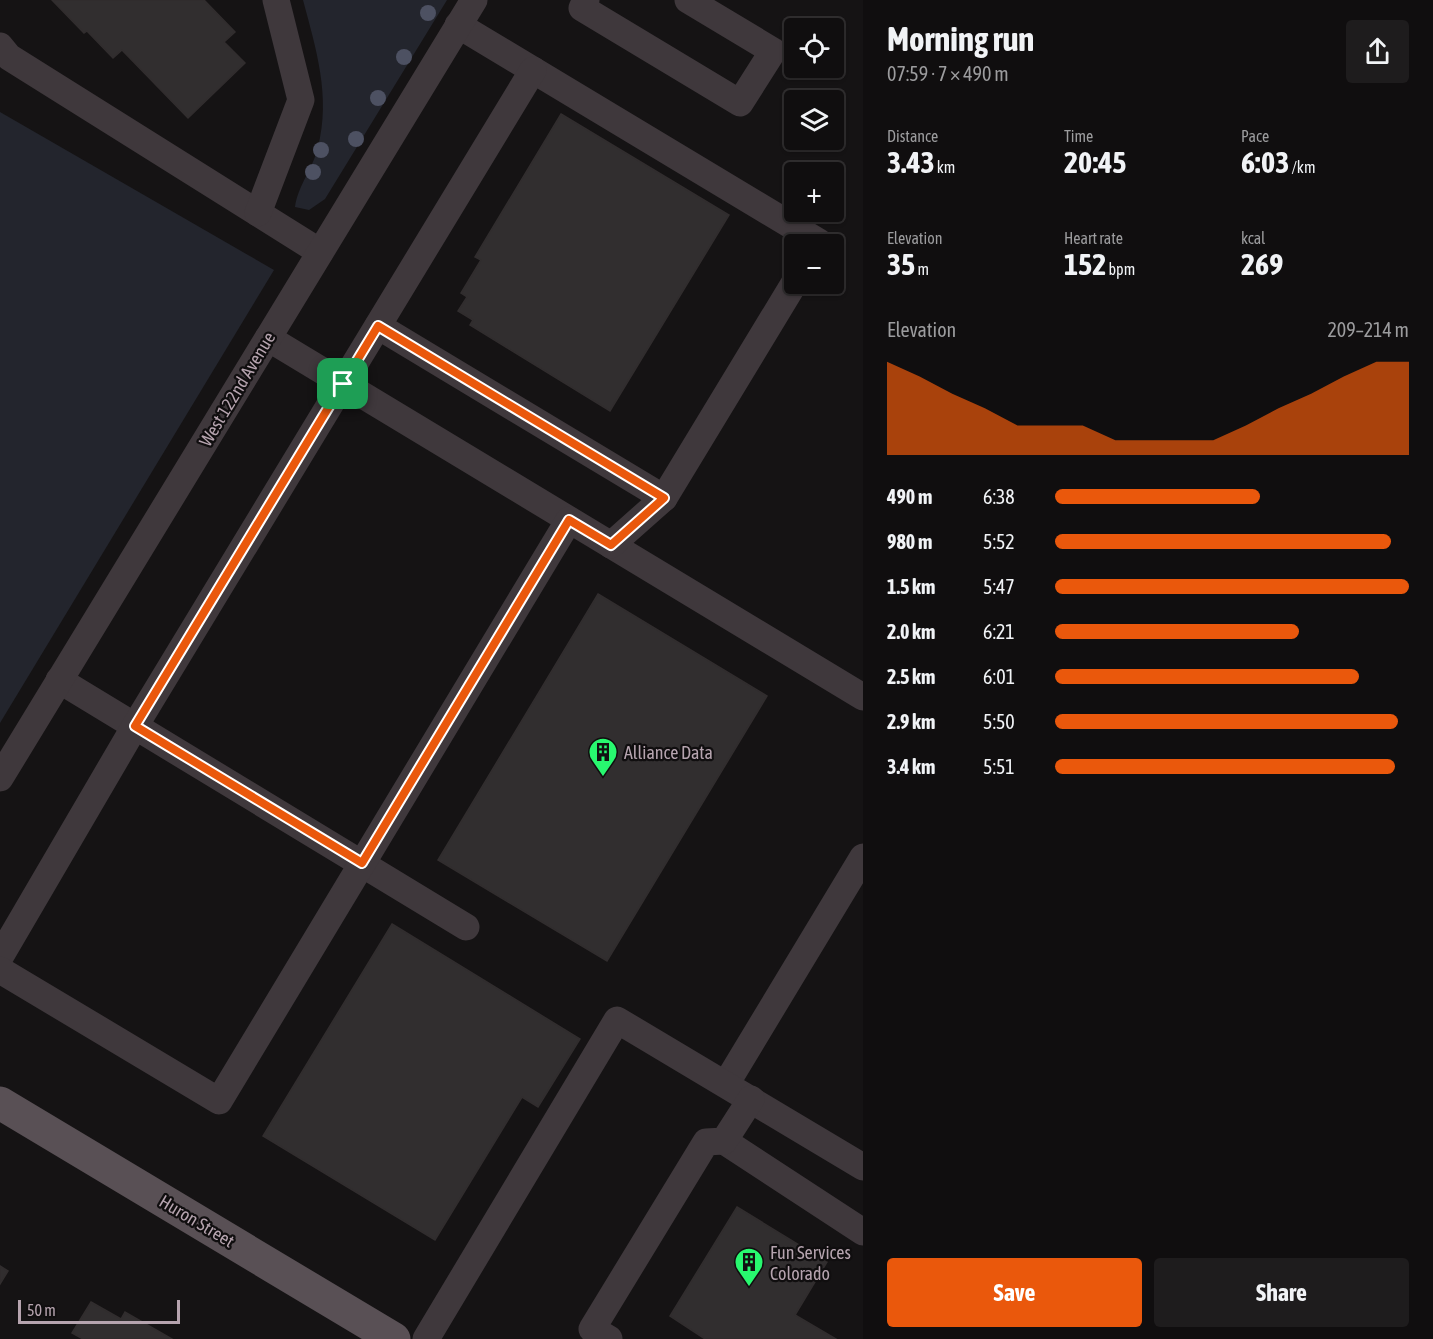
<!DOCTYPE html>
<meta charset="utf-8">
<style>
body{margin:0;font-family:"Asap Condensed",sans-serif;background:#1e1c1d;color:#f1f3f6;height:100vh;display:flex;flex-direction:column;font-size:22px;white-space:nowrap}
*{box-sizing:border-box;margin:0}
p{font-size:20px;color:#9c9c9e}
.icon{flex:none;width:33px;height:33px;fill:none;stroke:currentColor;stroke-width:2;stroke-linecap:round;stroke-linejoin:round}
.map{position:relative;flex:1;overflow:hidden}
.side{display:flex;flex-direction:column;background:#100e0f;width:570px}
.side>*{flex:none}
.controls{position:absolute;left:784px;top:18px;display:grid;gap:12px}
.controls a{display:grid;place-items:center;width:60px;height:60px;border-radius:6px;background:#100e0f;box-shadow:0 2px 4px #0004,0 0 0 2px #302e2f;font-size:30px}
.scale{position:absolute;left:18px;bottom:15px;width:162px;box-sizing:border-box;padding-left:6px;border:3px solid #b6a4af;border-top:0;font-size:16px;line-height:21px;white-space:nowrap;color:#b6a4af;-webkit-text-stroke:4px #100e0f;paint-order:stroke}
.pin{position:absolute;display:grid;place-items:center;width:51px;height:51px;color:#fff;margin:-26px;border-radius:12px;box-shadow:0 3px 9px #0006}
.round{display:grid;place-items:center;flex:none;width:63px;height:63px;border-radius:6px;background:#1e1c1d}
.overview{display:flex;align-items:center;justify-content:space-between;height:102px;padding:0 24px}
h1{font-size:33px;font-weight:700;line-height:45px}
.stats{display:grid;grid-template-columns:repeat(3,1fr);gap:9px;height:102px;padding:6px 24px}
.stats div{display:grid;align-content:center}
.stats b{font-size:30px;font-weight:700}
.stats small{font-size:16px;font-weight:400}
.stats p{font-size:16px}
.chart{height:168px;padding:12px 24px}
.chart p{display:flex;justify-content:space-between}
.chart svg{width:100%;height:108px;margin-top:6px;fill:#ea580c;opacity:.7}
.cta{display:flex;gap:12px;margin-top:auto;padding:12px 24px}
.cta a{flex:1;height:69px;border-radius:6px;background:#ea580c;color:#fff;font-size:24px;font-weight:700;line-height:69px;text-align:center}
.cta a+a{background:#1e1c1d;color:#f1f3f6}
ul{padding:0 24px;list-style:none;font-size:20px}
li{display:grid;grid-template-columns:96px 72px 1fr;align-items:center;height:45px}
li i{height:15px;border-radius:8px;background:#ea580c}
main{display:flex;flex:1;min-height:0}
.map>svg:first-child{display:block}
</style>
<main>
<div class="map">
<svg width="863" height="1339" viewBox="0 0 863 1339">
<rect width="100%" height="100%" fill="#151314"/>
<!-- green -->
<g fill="#23252d">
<path d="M303,0H447L325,199L309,210L295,207C298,185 313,169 318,147C331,96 316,49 303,0Z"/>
<path d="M0,112L274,270L0,723Z"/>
</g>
<!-- building -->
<g fill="#312e2f" stroke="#312d2e" stroke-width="1.5">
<path d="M52,0H204L235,32L224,42L245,63L188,118L122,50L113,58L87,31L84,33Z"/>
<path d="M561,114L729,215L610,411L470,325L473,320L458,311L467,297L461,293L481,260L475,257Z"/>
<path d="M598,594L767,696L607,961L438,860Z"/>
<path d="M392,924L580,1039L538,1107L522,1097L435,1240L263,1136Z"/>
<path d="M737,1207L827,1262L795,1315L836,1339H705L670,1316Z"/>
<path d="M0,1266L8,1271L0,1284Z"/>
<path d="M91,1302L121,1319L125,1312L172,1339H83L72,1333Z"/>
</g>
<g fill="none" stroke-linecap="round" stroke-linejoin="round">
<!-- minor -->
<g stroke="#3f383c" stroke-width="27">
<path d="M586,0L582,8L740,103L773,51L688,0"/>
<path d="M458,25L819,242L818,244"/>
<path d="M0,46L9,57L320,252"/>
<path d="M258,213L301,100L276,0"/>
<path d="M378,326L664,498"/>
<path d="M268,338L863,697"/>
<path d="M611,545L664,498L795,282"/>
<path d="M59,680L466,927"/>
<path d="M0,778L474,0"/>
<path d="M0,957L135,726L533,70"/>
<path d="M0,970L219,1101L569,520"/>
<path d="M726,1084L863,857"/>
<path d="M724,1141L863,1232"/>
<path d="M426,1339L617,1020L863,1167"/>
<path d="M609,1339L592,1329L706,1142L724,1141L751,1099"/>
</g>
<!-- major -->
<path stroke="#595055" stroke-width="33" d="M0,1103L394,1339"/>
</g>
<!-- trees -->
<g fill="#4d5162">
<circle cx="428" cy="13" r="8"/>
<circle cx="404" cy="57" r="8"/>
<circle cx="378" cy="98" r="8"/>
<circle cx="356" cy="139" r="8"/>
<circle cx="321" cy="150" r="8"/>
<circle cx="313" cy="172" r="8"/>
</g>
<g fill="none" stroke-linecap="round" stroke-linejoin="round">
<!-- route casing -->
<g stroke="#fff" stroke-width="12">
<path id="route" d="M378,326L664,498L611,545L569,520L362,863L135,726Z"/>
</g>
<!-- route -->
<use href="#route" stroke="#ea580c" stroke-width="8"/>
</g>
<!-- icons -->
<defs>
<g id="building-pin" transform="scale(1.5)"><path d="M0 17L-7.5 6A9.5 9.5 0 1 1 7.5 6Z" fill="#28f86f" stroke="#100e0f"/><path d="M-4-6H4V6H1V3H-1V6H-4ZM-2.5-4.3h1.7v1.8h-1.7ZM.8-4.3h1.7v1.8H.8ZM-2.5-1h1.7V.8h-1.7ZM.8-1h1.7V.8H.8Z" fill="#111"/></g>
</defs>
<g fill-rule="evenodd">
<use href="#building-pin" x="603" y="752"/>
<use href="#building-pin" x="749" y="1262"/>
</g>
<g text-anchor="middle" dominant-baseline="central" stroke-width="4.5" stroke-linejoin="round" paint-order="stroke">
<!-- street labels -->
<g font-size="18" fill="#b6a4af" stroke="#100e0f">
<text transform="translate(237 389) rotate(-59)">West 122nd Avenue</text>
<text transform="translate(197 1221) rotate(31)">Huron Street</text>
</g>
<!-- poi labels -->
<g font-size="18" fill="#b6a4af" stroke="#100e0f" text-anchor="start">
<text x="624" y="752">Alliance Data</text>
<text x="770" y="1252">Fun Services<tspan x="770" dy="21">Colorado</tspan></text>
</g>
</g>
</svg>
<div class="controls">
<a><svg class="icon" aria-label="locate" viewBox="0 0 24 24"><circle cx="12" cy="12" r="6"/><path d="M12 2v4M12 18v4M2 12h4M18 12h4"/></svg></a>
<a><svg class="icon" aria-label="layers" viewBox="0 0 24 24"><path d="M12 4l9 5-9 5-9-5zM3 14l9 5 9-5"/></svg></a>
<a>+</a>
<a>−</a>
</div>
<div class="scale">50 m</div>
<div class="pin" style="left:343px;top:384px;background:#1e9e55"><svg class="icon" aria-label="arrive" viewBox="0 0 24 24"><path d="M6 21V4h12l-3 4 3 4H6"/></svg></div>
</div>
<section class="side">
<div class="overview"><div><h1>Morning run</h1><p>07:59 · 7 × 490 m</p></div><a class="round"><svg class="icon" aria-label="share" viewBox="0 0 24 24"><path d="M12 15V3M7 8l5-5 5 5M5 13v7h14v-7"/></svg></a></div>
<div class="stats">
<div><p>Distance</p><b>3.43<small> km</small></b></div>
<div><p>Time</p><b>20:45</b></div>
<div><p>Pace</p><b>6:03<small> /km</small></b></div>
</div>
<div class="stats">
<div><p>Elevation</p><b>35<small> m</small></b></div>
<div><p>Heart rate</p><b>152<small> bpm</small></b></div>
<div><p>kcal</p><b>269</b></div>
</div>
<div class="chart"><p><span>Elevation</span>209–214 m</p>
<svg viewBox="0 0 160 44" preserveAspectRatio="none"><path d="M0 44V6L10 12L20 19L30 25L40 32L50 32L60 32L70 38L80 38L90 38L100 38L110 32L120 25L130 19L140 12L150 6L160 6V44z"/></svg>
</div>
<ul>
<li><b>490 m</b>6:38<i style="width:58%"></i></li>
<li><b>980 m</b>5:52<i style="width:95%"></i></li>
<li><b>1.5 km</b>5:47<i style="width:100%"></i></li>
<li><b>2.0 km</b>6:21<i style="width:69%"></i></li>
<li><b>2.5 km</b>6:01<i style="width:86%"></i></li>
<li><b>2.9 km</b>5:50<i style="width:97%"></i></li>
<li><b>3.4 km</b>5:51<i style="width:96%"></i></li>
</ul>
<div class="cta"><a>Save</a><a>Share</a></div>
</section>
</main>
